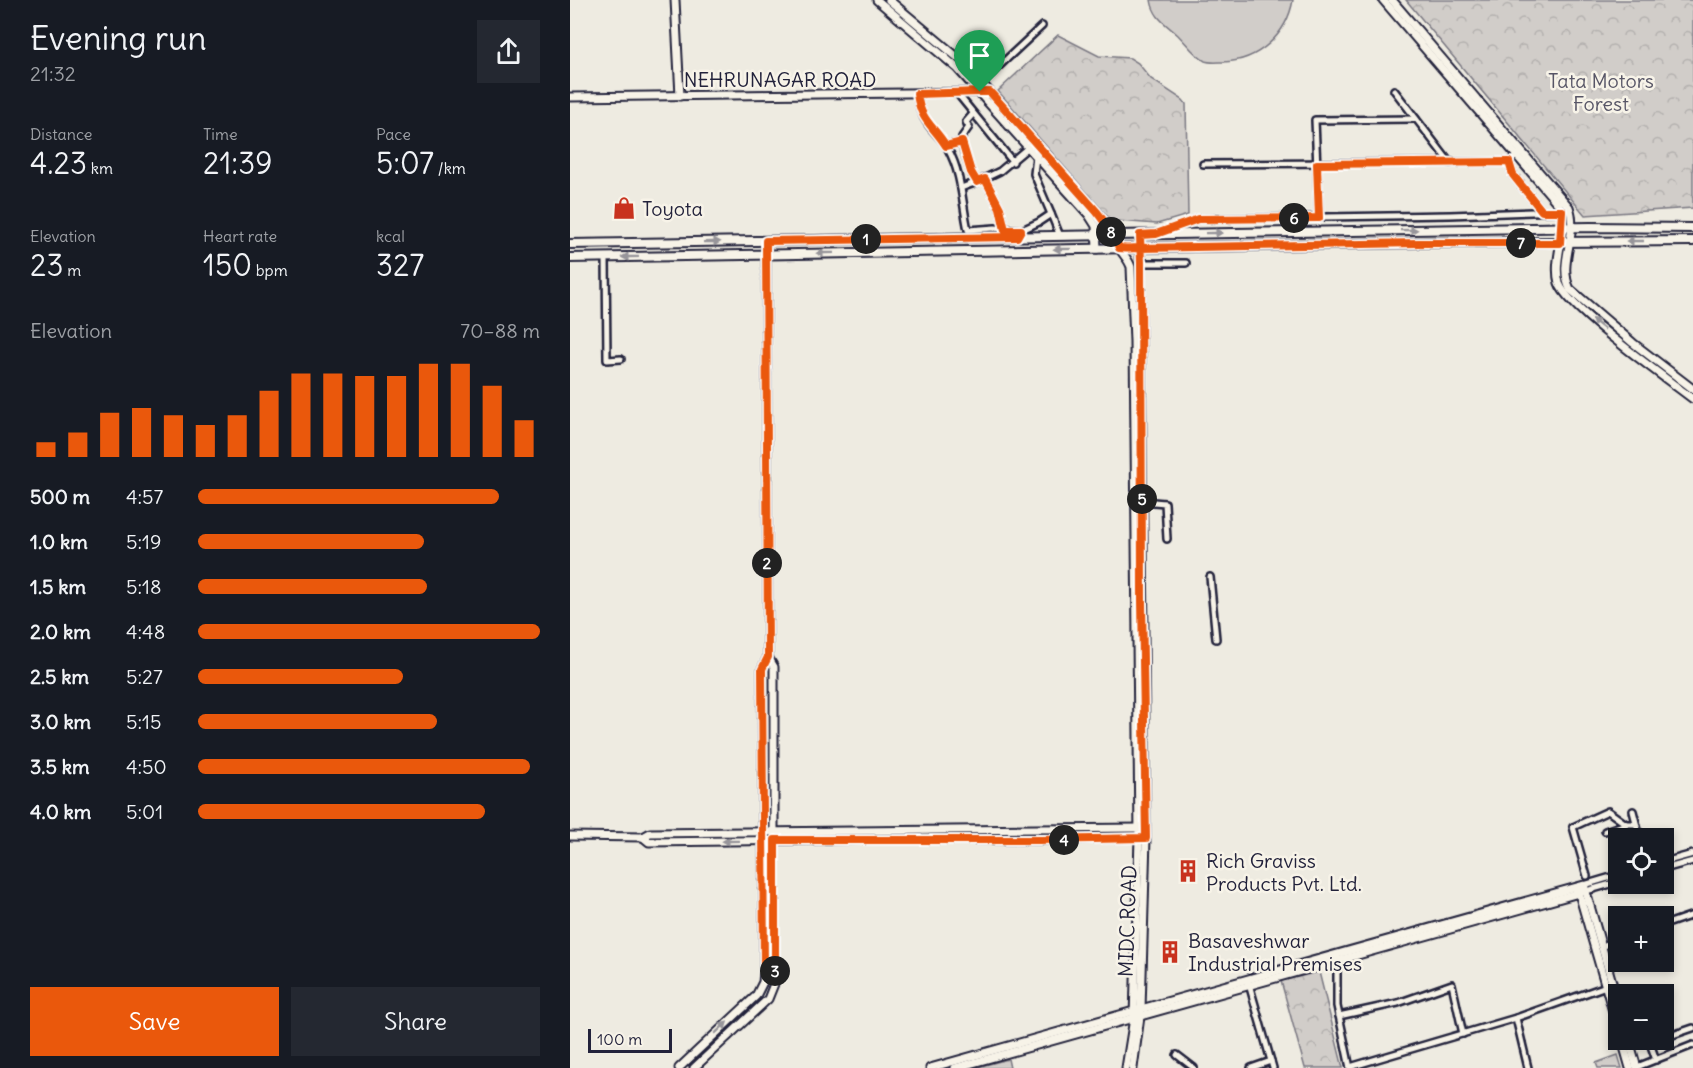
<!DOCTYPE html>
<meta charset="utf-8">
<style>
body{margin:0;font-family:Delius,sans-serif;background:#242831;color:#f1f3f6;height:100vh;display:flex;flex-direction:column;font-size:22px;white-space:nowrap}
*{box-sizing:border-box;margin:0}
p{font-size:20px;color:#9ea1a6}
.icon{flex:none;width:33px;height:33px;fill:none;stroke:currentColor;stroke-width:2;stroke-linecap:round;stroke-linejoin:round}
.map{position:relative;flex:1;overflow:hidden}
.panel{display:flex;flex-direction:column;background:#171b24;width:570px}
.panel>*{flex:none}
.tools{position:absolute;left:1038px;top:828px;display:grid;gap:12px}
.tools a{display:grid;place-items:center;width:66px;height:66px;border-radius:0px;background:#171b24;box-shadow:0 3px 9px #0003;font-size:30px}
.scale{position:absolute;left:18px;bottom:15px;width:84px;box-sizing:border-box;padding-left:6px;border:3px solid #22223b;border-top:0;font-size:16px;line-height:21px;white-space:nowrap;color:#22223b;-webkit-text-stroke:4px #f7f3e8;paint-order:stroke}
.pin{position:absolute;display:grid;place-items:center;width:51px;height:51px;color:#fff;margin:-62px -26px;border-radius:50% 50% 50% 0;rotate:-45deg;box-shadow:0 0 6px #0007}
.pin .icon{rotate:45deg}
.km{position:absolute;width:30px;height:30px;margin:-15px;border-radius:50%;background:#222;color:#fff;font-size:16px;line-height:30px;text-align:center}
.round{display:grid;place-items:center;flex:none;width:63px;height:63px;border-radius:0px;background:#242831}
.summary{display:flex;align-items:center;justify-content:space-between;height:102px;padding:0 30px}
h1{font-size:33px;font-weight:600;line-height:45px}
.figures{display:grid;grid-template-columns:repeat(3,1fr);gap:9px;height:102px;padding:6px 30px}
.figures div{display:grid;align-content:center}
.figures b{font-size:30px;font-weight:600}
.figures small{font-size:16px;font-weight:400}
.figures p{font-size:16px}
.chart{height:168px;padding:12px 30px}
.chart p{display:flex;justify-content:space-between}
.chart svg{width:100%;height:108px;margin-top:6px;stroke:#ea580c;stroke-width:6}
.primary-button{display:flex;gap:12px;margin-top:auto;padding:12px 30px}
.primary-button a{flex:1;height:69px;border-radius:0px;background:#ea580c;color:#fff;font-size:24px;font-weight:600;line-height:69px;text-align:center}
.primary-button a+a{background:#242831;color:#f1f3f6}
ul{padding:0 30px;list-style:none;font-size:20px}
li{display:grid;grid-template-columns:96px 72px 1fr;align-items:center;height:45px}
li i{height:15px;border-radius:8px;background:#ea580c}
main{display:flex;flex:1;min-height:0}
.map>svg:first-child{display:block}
</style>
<main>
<section class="panel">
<div class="summary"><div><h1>Evening run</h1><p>21:32</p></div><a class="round"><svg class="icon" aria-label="share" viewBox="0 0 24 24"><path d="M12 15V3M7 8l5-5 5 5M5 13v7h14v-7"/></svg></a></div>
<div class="figures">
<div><p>Distance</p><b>4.23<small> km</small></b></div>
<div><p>Time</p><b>21:39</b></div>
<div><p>Pace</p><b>5:07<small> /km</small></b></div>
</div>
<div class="figures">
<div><p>Elevation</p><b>23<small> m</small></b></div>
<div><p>Heart rate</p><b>150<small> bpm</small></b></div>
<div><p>kcal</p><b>327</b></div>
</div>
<div class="chart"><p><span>Elevation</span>70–88 m</p>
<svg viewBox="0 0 160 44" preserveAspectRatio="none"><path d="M5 44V38M15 44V34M25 44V26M35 44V24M45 44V27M55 44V31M65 44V27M75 44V17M85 44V10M95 44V10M105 44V11M115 44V11M125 44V6M135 44V6M145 44V15M155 44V29"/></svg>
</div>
<ul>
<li><b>500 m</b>4:57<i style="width:88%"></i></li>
<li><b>1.0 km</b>5:19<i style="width:66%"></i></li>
<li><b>1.5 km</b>5:18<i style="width:67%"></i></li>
<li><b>2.0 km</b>4:48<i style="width:100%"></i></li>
<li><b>2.5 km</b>5:27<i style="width:60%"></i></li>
<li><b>3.0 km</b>5:15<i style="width:70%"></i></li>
<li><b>3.5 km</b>4:50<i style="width:97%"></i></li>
<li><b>4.0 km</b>5:01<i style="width:84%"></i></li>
</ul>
<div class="primary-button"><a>Save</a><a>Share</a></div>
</section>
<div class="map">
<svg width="1123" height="1068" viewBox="0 0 1123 1068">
<defs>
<pattern id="forest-crowns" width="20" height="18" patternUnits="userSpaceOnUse" patternTransform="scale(1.5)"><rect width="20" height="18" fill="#d1cdc9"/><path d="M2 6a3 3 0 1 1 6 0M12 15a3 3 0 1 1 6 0" fill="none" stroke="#b3b0ae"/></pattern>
</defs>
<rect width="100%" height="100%" fill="#eeebe1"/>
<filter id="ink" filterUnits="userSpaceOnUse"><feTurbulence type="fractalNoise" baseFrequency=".0167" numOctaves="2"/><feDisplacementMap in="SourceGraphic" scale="12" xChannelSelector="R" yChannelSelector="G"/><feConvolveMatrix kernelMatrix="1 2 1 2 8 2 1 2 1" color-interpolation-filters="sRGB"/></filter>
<g filter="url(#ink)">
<!-- grass -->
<path fill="#d1cdc9" stroke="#7a7882" stroke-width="1.5" d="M581,0H723C717,34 689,61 653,62C648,62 640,63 635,61C625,56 616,43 608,35C595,23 584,18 581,0Z"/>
<!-- forest -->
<g fill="url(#forest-crowns)" stroke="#7a7882" stroke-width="1.5">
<path d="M836,0H1123V208L1015,215Z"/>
<path d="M488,35L529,56L560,58L568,63L581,79L613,100L616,104L618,215L587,224L547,221L538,217L428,91Z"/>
<path d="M749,972L773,1068H735L711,981Z"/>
<path d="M1048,1055L1052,1068H1028L1026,1063Z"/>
<path d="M438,1059L440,1068H404Z"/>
</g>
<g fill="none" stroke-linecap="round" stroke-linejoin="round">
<!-- street casing -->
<g stroke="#22223b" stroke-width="10">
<g id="street">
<path d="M411,83L472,26"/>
<path d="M824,90L880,163"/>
<path d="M387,93L443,162"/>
<path d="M347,94C349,105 351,115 358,124C364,133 373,139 378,149C392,174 392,203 398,230L425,228L451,230"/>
<path d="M391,142L392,137L399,127L396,122L403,114"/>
<path d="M376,146L391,142L401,172L407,182L430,171L461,145"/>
<path d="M939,162L943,175L972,211"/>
<path d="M633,164L939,162L949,154"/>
<path d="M415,179L430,208L435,230"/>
<path d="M391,188L407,182"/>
<path d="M481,214L490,236"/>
<path d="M749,217L745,120L846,119"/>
<path d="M450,231L469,222L481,214L464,174L466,156"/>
<path d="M590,233L628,219L880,215L992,211"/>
<path d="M36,257L37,360L51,359"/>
<path d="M571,263H616"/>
<path d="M572,501L595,503L597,539"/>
<path d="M640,577L646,639"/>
<path d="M1063,811L1070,838"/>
<path d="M1035,831L1056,824H1066"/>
<path d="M1094,862L1123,854"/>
<path d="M1094,869L1123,861"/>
<path d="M1017,876L1003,827L1038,811L1056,824"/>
<path d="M1014,885L1048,875"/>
<path d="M1016,891L1048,882"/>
<path d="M1094,925L1123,915"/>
<path d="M1032,946L1048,940"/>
<path d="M767,959V1006L780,1068"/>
<path d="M679,984L703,1068"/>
<path d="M769,1016L828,1003L882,984L893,1034"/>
<path d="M946,1018L958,1068"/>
<path d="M1094,1038L1123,1028"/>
<path d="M607,1055L624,1068"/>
<path d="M1086,1060L1080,1043L1091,1040"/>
<path d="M780,1067L946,1018L1039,985"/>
<path d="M1067,1067L1123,1045"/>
<path d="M681,1068L701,1061"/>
</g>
</g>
<!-- secondary casing -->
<g stroke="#22223b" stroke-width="11">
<g id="secondary">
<path d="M105,0L110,96"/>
<path d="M307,0L387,68L519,215L526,226L527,249"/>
<path d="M319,0L393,62L527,212C535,224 541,235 548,246C552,254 558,258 561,267L564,341L569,837L564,1018L556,1068"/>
<path d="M813,0L989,205C1000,229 982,258 989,283C997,308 1097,379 1123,399"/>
<path d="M822,0L999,207C1009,234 987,263 1000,289L1063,343L1123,389"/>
<path d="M0,97L420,92"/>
<path d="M0,836L73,837L80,833L571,828"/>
<path d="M73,837L79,842L335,839L470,840L573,837"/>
<path d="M1008,890L1048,1029"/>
<path d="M1052,1040L1060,1068"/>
<path d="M1059,1040L1067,1068"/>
<path d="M109,1068L186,996L193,982L194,971L192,669L198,657L196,241"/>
<path d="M124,1068L198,999L204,984V667L198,657"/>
<path d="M360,1068L1014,885L1048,1003"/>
<path d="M385,1068L1016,891"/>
<path d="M563,1068L571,1009L576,838L570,235"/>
</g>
</g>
<!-- primary casing -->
<g stroke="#22223b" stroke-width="12">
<g id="primary">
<path d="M0,244L1020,227L1123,228"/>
<path d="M0,258L849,243L1123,241"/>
</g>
</g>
<!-- street -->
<use href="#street" stroke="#f7f3e8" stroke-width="5"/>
<!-- secondary -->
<use href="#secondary" stroke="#f7f3e8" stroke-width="7"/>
<!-- primary -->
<use href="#primary" stroke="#f7f3e8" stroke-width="8"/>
</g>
<!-- one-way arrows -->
<defs><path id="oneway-solid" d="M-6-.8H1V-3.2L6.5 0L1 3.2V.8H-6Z" transform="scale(1.5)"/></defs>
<g fill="#97959a">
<use href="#oneway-solid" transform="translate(839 230) rotate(-1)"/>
<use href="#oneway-solid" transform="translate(644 233) rotate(-1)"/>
<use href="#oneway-solid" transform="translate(1065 241) rotate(-180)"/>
<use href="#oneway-solid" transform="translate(142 242) rotate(-1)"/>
<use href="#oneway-solid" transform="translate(492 249) rotate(179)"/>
<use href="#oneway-solid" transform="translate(255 253) rotate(179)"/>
<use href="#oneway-solid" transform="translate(60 257) rotate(179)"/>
<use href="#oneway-solid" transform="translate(1028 324) rotate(-141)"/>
<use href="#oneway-solid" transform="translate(161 841) rotate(179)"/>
<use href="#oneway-solid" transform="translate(151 1028) rotate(-43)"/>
</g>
</g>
<g fill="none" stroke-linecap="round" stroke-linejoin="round" filter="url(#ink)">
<!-- route casing -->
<g stroke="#fff" stroke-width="12">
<path id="route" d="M410,92L347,94C351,122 363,125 376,146L392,142L401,172L407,182L415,179L430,208L435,230H451L447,237L196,241L198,657L192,669L194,971H205V840H470L576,838L572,601L571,263L570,235L586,234L628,219L749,218L747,164L939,162L943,175L972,211H992L990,243H849L570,248C563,248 556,249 549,248L544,235L527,212L420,92H410"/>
</g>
<!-- route -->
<use href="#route" stroke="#ea580c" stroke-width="8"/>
</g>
<!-- icons -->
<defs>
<g id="shop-bare" transform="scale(1.8)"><path d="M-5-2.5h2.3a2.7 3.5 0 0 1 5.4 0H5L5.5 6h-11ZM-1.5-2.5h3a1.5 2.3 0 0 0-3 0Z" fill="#c8321e" stroke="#f7f3e8" stroke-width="2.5" paint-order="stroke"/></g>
<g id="building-bare" transform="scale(1.8)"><path d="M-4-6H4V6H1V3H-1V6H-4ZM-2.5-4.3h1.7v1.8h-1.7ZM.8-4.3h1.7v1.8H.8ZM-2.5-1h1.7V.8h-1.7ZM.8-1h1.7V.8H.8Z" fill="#c8321e" stroke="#f7f3e8" stroke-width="2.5" paint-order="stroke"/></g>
</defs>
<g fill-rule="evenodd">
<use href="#shop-bare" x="54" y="208"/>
<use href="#building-bare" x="618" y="871"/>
<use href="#building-bare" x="600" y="952"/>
</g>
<g text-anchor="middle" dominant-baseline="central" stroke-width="5" stroke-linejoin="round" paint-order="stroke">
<!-- street labels -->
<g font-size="20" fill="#22223b" stroke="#f7f3e8">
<text x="210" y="79">NEHRUNAGAR ROAD</text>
<text transform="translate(557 921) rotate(-88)">MIDC ROAD</text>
</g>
<!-- park labels -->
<g font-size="20" fill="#575566" stroke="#f7f3e8">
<text x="1031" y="80">Tata Motors<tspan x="1031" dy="23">Forest</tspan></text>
</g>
<!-- poi labels -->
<g font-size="20" fill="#22223b" stroke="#f7f3e8" text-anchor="start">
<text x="72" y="208">Toyota</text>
<text x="636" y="860">Rich Graviss<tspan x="636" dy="23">Products Pvt. Ltd.</tspan></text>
<text x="618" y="940">Basaveshwar<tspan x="618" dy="23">Industrial Premises</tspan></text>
</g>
</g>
</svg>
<div class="tools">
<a><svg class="icon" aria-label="locate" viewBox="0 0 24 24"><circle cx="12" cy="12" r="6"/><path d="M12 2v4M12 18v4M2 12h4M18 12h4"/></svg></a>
<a>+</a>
<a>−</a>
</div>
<div class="scale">100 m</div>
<div class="pin" style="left:410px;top:92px;background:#1e9e55"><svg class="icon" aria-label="arrive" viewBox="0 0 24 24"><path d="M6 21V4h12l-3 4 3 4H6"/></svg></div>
<b class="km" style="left:296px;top:239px">1</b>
<b class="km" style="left:197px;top:563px">2</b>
<b class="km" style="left:205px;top:971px">3</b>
<b class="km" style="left:494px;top:840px">4</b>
<b class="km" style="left:572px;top:499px">5</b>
<b class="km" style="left:724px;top:218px">6</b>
<b class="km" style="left:951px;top:243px">7</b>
<b class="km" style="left:541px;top:232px">8</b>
</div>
</main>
